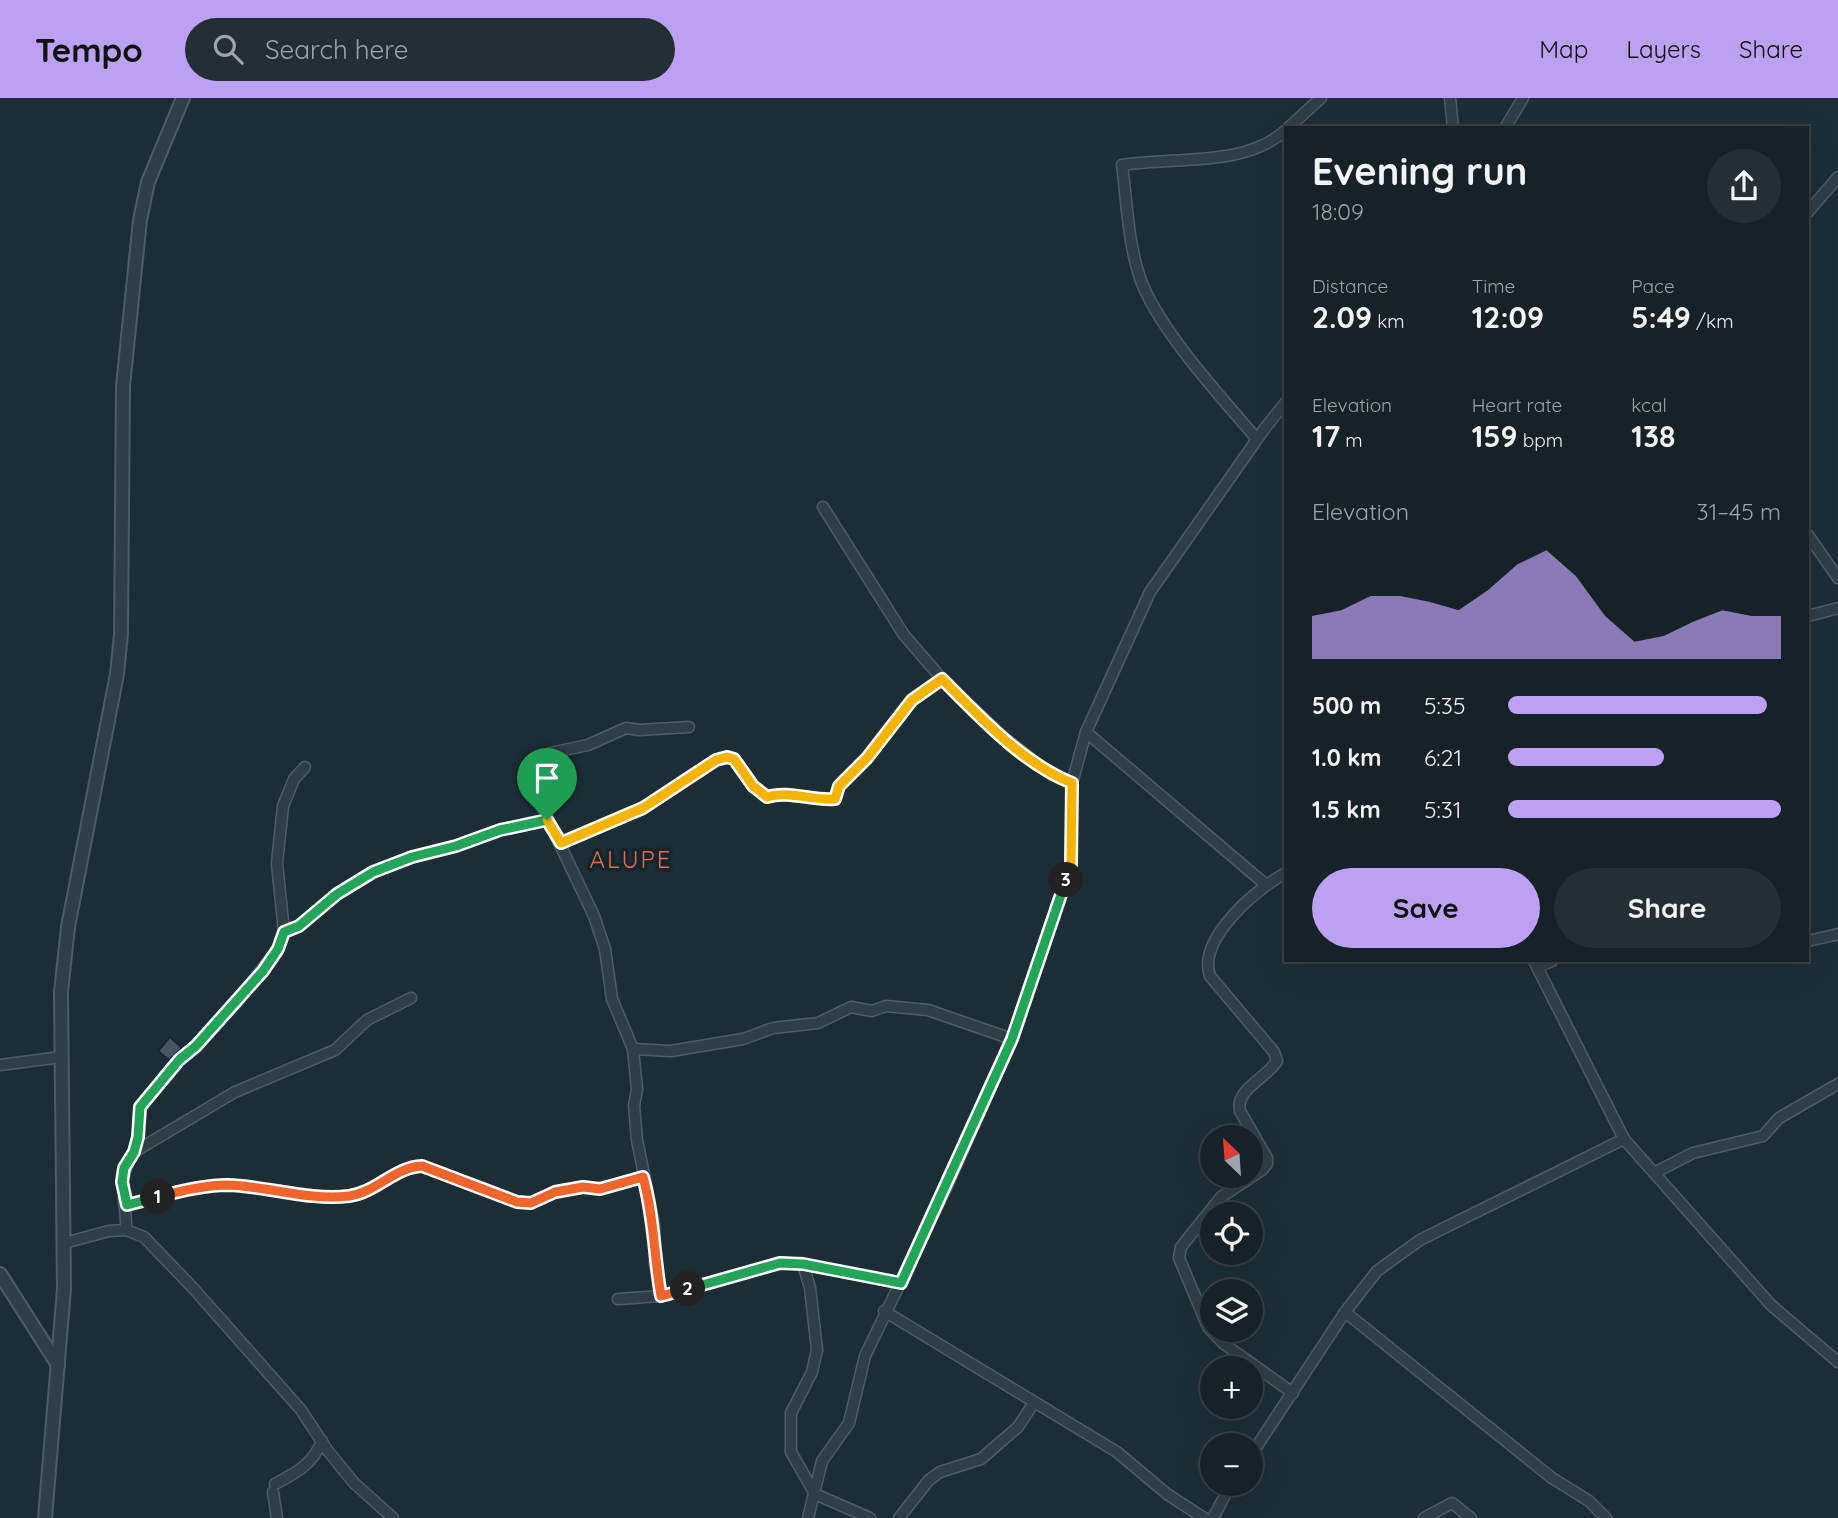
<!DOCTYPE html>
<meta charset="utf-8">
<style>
body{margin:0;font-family:Quicksand,sans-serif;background:#232f34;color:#f1f3f6;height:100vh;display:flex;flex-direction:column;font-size:26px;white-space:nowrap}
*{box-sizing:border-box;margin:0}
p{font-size:23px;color:#9ea4a8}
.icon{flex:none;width:38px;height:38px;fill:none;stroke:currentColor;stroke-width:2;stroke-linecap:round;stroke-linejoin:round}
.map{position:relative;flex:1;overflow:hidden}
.details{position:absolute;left:1284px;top:28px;width:525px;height:836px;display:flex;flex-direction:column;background:#162228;border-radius:0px;box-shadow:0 7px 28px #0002,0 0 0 2px #353f45}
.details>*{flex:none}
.needle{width:46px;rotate:335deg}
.tools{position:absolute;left:1200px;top:1027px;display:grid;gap:14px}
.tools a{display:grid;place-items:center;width:63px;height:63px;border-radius:50%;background:#162228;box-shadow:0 7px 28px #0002,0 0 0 2px #353f45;font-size:35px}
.pin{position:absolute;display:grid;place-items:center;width:60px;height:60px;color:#fff;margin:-72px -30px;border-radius:50% 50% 50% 0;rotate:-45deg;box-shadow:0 0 7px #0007}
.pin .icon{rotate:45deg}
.km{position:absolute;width:35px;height:35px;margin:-18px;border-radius:50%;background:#222;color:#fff;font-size:19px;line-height:35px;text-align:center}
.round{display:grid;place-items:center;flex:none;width:74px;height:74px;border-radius:37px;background:#232f34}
.head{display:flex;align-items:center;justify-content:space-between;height:119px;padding:0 28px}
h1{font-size:38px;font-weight:800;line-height:52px}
.metrics{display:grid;grid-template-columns:repeat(3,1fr);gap:10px;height:119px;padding:7px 28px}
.metrics div{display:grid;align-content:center}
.metrics b{font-size:30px;font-weight:800}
.metrics small{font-size:19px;font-weight:400}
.metrics p{font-size:19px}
.chart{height:196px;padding:14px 28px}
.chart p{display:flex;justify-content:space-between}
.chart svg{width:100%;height:126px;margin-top:7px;fill:#bca0f2;opacity:.7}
.primary-button{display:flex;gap:14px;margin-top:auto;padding:14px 28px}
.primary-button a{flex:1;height:80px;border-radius:42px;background:#bca0f2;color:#111;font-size:28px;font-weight:800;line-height:80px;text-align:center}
.primary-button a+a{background:#232f34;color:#f1f3f6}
ul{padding:0 28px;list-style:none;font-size:23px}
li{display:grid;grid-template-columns:112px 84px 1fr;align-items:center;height:52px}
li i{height:18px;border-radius:9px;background:#bca0f2}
header{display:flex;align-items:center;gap:42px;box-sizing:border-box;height:98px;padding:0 35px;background:#bca0f2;color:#111}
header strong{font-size:33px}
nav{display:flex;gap:38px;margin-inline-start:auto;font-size:24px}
.search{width:490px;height:63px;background:#232f34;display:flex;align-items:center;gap:18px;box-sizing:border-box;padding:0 24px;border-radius:38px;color:#9ea4a8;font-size:26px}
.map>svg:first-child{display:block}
</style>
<header>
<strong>Tempo</strong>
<div class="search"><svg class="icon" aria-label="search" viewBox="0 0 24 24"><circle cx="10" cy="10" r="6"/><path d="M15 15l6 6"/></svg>Search here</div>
<nav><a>Map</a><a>Layers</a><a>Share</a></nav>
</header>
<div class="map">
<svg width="1838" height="1420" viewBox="0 0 1838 1420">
<rect width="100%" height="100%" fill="#1d2d36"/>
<!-- building -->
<path fill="#445763" stroke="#18252d" stroke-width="2" d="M170,939L182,950L169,962L158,953Z"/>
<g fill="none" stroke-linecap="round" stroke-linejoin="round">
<!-- minor casing -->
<g stroke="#4e5c65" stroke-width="13">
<g id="minor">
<path d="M1450,0L1453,30"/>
<path d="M1288,30L1321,0"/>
<path d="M1505,30L1523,0"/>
<path d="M1808,114L1838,79"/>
<path d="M1257,341C1221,299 1158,231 1140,180C1128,145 1127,104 1122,67C1175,58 1244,70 1286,32"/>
<path d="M823,409L904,537L942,581L1002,638L1052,677L1072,685"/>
<path d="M1808,437L1838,480"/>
<path d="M1808,518L1838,510"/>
<path d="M1086,634L1265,786"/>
<path d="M561,745L644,710L716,662L727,659L734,661L753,689L767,699C788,692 812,703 835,701L839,688L867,660L912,602L942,581"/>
<path d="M1286,775C1257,790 1197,841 1210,878L1274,954L1277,963C1267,980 1235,991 1240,1013L1267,1060V1066L1262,1072L1221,1099L1181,1149L1179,1160L1208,1229L1224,1246L1293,1295"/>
<path d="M284,834L299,828L337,796L372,774L412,759L456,748L500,732L547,722"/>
<path d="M1808,843L1838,836"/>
<path d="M1534,863L1624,1041L1771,1207L1838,1264"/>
<path d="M1537,869L1552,863"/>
<path d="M633,951L671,953L743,941L773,930L818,925L851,909L872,913L886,908L928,912L1012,941"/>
<path d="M0,967L61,959"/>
<path d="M134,1054L138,1039L140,1009L179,962L196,948L236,905L278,851L284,834L277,765L283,708L294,681L305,669"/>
<path d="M1654,1075L1693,1055L1763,1038L1779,1020L1838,986"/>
<path d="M127,1107C159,1099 193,1087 227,1087C268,1088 308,1103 349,1098C377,1094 395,1069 422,1068L517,1104L531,1105L555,1094L583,1089L600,1091L643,1079"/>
<path d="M126,1132C127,1099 115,1084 134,1054L235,994L335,952L367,922L411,900"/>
<path d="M64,1145L109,1133L126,1132L144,1139L193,1190L301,1312L328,1353L354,1385L393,1420"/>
<path d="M803,1166L810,1190L817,1252L812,1274L791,1315V1354L815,1396L870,1420"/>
<path d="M661,1198L655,1167L654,1126L637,1042L634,1008L637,991L633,951L612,901L605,851L594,818L533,690C530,665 542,673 550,655L588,647L626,630L639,632L689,629"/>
<path d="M618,1201L661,1198L780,1165L803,1166L901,1185"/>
<path d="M884,1213L1117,1354L1167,1396L1204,1420"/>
<path d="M1345,1214L1552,1380L1589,1403L1606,1420"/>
<path d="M1251,1357L1345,1214L1377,1173L1420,1142L1624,1041"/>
<path d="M275,1386C296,1375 313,1366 322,1343"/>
<path d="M273,1394L277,1420"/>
<path d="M808,1420L822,1363L849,1325L865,1258L946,1090L1012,941L1071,767L1072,685L1086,634L1150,494L1265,330L1286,304"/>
<path d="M899,1420L929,1382L940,1374L981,1361L1018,1329L1033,1306"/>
<path d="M1213,1420L1231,1386"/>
<path d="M1424,1420L1452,1405L1471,1420"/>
</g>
</g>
<!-- tertiary casing -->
<g stroke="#4e5c65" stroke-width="16">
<g id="tertiary">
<path d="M0,1176L58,1267"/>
<path d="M45,1420L64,1191L61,894L68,829L117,576L121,536L123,288L140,122L148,84L183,0"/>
</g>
</g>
<!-- minor -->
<use href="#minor" stroke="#303e47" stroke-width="10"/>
<!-- tertiary -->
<use href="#tertiary" stroke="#303e47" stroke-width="12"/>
</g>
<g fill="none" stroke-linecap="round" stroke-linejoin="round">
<!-- split-1 casing -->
<g stroke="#fff" stroke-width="14">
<path id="split-1" d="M158,1099L127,1107L122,1084L124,1070L134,1054L138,1039L140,1009L179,962L196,948L263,873L278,851L284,834L299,828L337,796L373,774L412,759L456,748L500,732L547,722"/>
</g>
<!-- split-2 casing -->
<g stroke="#fff" stroke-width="14">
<path id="split-2" d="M158,1099C180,1093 204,1087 227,1087C268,1088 308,1103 349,1098C377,1094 395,1069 422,1068L517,1104L531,1105L555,1094L583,1089L600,1091L643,1079C654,1118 654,1158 661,1198L688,1191"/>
</g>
<!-- split-3 casing -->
<g stroke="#fff" stroke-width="14">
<path id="split-3" d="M688,1191L780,1165L803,1166L901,1185L1012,941L1066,782"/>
</g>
<!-- split-4 casing -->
<g stroke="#fff" stroke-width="14">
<path id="split-4" d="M547,722L561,745L643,710L716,662L727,659L734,661L753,688L767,699C788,692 812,703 835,701L839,688L867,660L912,602L942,581C980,619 1022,665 1072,685L1071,767L1066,782"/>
</g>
<!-- split-1 -->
<use href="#split-1" stroke="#22a559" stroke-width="9"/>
<!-- split-2 -->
<use href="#split-2" stroke="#f0652b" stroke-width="9"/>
<!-- split-3 -->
<use href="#split-3" stroke="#22a559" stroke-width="9"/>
<!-- split-4 -->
<use href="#split-4" stroke="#f5b400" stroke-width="9"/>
</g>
<g text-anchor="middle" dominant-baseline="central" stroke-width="7" stroke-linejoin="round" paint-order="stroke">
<!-- quarter labels -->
<g font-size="24" letter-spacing="2" fill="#db704f" stroke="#16232b">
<text x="631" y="761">ALUPE</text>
</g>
</g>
</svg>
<div class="tools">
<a><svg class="needle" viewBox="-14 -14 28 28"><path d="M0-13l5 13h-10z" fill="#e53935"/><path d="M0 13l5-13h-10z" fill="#9ea4a8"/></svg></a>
<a><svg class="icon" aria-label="locate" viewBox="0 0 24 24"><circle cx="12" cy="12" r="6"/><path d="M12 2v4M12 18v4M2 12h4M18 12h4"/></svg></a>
<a><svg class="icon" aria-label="layers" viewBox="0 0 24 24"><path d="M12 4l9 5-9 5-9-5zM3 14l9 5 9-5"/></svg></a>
<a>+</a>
<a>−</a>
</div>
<div class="pin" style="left:547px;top:722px;background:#1e9e55"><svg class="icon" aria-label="arrive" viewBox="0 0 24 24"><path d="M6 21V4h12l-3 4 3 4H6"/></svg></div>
<b class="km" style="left:158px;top:1099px">1</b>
<b class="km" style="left:688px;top:1191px">2</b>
<b class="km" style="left:1066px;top:782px">3</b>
<section class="details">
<div class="head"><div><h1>Evening run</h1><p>18:09</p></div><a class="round"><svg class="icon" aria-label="share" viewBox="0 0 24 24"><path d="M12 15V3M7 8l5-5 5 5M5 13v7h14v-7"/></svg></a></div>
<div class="metrics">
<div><p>Distance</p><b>2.09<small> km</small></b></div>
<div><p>Time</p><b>12:09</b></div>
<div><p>Pace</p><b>5:49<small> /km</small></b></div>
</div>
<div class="metrics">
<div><p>Elevation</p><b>17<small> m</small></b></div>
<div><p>Heart rate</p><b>159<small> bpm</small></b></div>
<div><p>kcal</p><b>138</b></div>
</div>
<div class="chart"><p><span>Elevation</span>31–45 m</p>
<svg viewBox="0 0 160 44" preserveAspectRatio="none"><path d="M0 44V29L10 27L20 22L30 22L40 24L50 27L60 20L70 11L80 6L90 15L100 29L110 38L120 36L130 31L140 27L150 29L160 29V44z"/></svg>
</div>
<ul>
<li><b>500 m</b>5:35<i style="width:95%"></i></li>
<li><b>1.0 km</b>6:21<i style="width:57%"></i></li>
<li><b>1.5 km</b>5:31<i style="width:100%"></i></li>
</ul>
<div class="primary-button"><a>Save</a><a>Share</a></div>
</section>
</div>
